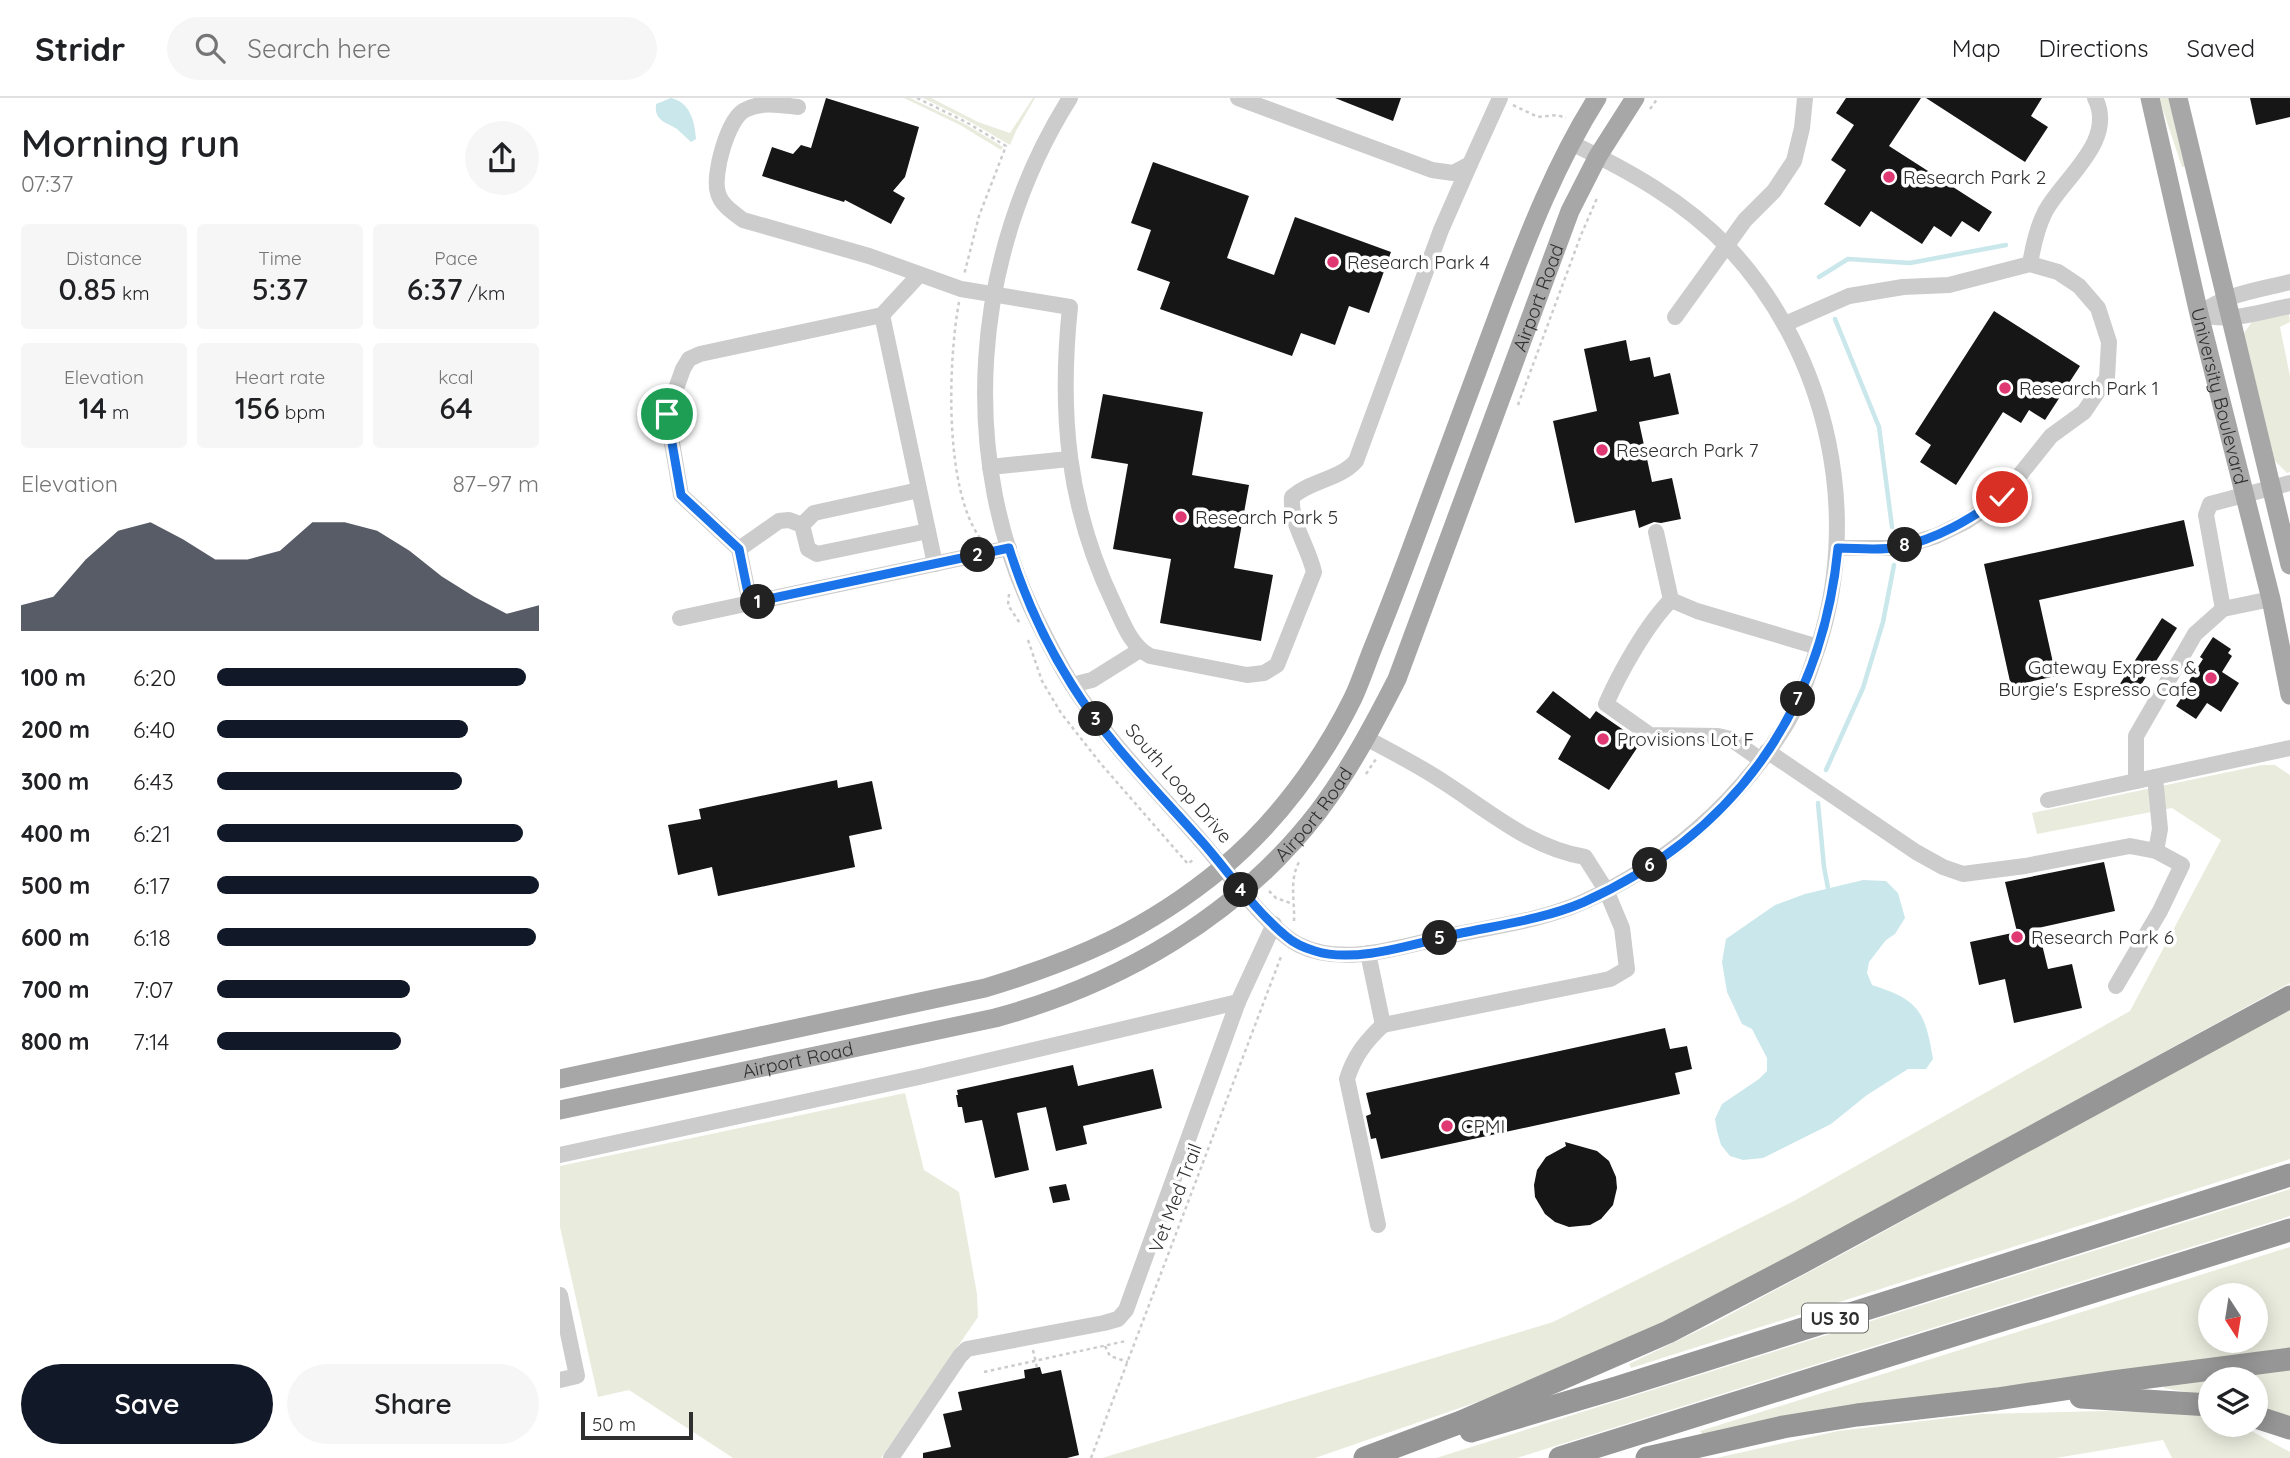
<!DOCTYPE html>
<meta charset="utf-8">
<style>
body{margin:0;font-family:Quicksand,sans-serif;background:#f6f6f6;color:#202124;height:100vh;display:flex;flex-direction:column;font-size:26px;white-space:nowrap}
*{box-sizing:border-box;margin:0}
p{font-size:23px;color:#757577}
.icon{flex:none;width:38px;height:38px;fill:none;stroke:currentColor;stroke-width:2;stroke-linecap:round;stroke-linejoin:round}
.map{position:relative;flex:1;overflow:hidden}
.sheet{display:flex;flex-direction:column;background:#fff;width:560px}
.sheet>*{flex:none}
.needle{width:46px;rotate:168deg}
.tools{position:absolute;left:1638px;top:1185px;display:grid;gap:14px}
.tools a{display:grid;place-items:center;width:70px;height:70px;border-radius:50%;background:#fff;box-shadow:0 4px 18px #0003;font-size:35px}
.scale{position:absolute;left:21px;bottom:18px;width:112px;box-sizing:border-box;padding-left:7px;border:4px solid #2f2f2f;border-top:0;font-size:19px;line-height:24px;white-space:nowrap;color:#2f2f2f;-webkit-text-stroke:5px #fff;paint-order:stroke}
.pin{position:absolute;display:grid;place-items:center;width:60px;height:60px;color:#fff;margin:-30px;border:4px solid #fff;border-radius:50%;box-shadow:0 2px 7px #0007}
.km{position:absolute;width:35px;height:35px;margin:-18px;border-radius:50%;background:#222;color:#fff;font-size:19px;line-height:35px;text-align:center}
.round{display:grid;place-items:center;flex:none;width:74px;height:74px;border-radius:37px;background:#f6f6f6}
.head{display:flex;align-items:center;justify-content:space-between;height:119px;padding:0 21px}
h1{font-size:38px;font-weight:600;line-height:52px}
.stats{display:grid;grid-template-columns:repeat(3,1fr);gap:10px;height:119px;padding:7px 21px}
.stats div{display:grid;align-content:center;border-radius:7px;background:#f6f6f6;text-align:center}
.stats b{font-size:30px;font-weight:600}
.stats small{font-size:19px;font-weight:400}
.stats p{font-size:19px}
.chart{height:196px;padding:14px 21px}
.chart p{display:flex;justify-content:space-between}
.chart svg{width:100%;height:126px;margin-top:7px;fill:#111827;opacity:.7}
.primary-button{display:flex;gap:14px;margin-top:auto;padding:14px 21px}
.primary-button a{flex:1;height:80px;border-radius:42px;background:#111827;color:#fff;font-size:28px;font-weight:600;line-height:80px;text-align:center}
.primary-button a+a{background:#f6f6f6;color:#202124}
ul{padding:0 21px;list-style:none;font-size:23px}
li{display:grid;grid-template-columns:112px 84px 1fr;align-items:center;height:52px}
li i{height:18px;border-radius:9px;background:#111827}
header{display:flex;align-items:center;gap:42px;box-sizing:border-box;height:98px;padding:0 35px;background:#fff;border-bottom:2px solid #e0e0e0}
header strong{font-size:33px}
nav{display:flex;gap:38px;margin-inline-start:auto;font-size:24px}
.search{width:490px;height:63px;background:#f6f6f6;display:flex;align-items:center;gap:18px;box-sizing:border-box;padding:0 24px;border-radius:38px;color:#757577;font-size:26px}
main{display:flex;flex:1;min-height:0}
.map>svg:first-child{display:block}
</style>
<header>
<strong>Stridr</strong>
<div class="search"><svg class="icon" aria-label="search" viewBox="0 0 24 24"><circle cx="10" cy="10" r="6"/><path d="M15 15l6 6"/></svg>Search here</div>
<nav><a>Map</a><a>Directions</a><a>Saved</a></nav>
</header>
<main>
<section class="sheet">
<div class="head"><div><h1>Morning run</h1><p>07:37</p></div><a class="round"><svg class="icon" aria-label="share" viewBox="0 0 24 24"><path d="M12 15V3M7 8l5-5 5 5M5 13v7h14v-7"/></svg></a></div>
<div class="stats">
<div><p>Distance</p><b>0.85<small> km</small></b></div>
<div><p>Time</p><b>5:37</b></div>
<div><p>Pace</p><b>6:37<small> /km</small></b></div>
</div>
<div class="stats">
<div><p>Elevation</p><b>14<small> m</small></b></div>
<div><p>Heart rate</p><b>156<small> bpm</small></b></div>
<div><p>kcal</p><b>64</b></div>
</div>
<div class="chart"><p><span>Elevation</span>87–97 m</p>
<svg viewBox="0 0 160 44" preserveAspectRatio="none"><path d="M0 44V35L10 32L20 19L30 9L40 6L50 12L60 19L70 19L80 16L90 6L100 6L110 9L120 16L130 25L140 32L150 38L160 35V44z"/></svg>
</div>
<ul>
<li><b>100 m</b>6:20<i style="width:96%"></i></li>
<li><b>200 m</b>6:40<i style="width:78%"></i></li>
<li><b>300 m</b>6:43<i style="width:76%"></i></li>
<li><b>400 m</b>6:21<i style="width:95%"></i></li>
<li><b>500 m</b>6:17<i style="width:100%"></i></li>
<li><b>600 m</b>6:18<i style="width:99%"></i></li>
<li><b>700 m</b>7:07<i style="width:60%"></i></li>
<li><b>800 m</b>7:14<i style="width:57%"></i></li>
</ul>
<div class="primary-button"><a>Save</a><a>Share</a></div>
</section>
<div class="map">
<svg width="1730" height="1360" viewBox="0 0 1730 1360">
<rect width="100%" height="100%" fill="#fff"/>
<!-- green -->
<g fill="#e9ecdd" fill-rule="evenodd">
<path d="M344,0H350L405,26L443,49L441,52L400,27Z"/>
<path d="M363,0H371L418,24L450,35L473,0H475L456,33L450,47L407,22Z"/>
<path d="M1599,0H1609L1625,69H1622Z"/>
<path d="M1729,216L1730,224L1720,229L1730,278V374L1727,375L1714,362L1684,235L1692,224Z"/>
<path d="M1702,667H1715L1730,677V885L1135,1211L1031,1258L920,1303L755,1360H542L993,1224L1234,1103L1570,913L1661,742L1612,710L1477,736L1472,715Z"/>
<path d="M1730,907V1061L1071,1270L1069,1266L1154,1225L1305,1144Z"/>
<path d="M345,995L364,1072L399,1094L417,1196L418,1219L321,1360H173L69,1292L38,1299L0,1129V1068Z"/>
<path d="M1730,1091V1118L957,1360H876Z"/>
<path d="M1730,1149V1256L1146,1341L1140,1333ZM1650,1197H1696V1242H1650Z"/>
<path d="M1730,1271V1322L1696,1309V1281H1650V1298L1604,1290L1605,1286Z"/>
<path d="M1544,1313L1648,1316H1650V1326H1701L1684,1329L1730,1354V1360H1612L1603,1342L1496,1360H1156L1278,1333L1422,1316Z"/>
</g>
<!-- water -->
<g fill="#cae7eb">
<path d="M111,0C130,4 135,24 136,41L131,44C126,40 122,35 117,31C106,24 94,23 96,6Z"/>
<path d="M1303,782L1326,783L1338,795L1345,820L1335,836L1326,842L1309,864L1307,875L1312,887C1359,902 1365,913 1373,961L1366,971H1348L1307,997L1271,1026L1203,1060L1183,1062L1170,1058L1161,1047L1157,1033L1155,1021L1162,1006L1199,981L1207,973V960L1192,931L1182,926L1167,894L1162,864L1166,841L1215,807L1245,796Z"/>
</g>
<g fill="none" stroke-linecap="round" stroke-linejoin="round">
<!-- stream -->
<g stroke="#cae7eb" stroke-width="4.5">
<path d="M1259,179L1288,161L1350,165L1446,147"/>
<path d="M1275,221L1319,329L1332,429"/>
<path d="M1266,672L1303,590L1323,524L1334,467"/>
<path d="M1258,705L1264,769L1268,790"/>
</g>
</g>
<!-- building -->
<g fill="#161616">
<path d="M266,0L359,29L345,79L333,93L345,100L331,126L285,102L284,104L202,78L212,49L233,56L241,47L251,50Z"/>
<path d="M775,0H841L833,23Z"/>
<path d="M1286,0H1361L1329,48L1432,114L1419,134L1402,123L1391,139L1374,128L1362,146L1311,113L1300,129L1264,106L1286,72L1271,62L1294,27L1276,15Z"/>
<path d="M1366,0H1482L1471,18L1488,29L1465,64Z"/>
<path d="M1690,0H1730V19L1696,27Z"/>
<path d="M593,64L689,98L667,160L714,177L735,119L831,154L809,215L789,208L775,247L741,235L732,258L600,211L610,184L577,172L591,132L571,125Z"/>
<path d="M1434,213L1520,268L1485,322L1469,312L1461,325L1443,314L1396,387L1360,364L1371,347L1355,336Z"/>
<path d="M1066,242L1070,263L1090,259L1094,279L1110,275L1119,316L1079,324L1092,384L1112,380L1121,421L1101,425L1094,424L1079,430L1075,412L1015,425L993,323L1037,313L1024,251Z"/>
<path d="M543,296L643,314L632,377L689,387L674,470L713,477L701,543L600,525L611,461L553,451L568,366L531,360Z"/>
<path d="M1624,422L1634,468L1479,502L1496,578L1451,588L1424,466Z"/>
<path d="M1602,520L1617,530L1574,598L1558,589Z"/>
<path d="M1653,539L1671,551L1668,555L1672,558L1662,574L1679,585L1661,614L1647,605L1636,621L1616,608L1626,593L1623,592L1643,561L1640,559Z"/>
<path d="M993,593L1030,621L1036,613L1081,644L1049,692L998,661L1011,638L976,614Z"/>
<path d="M277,682L278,690L312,683L322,731L289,738L295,769L158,798L152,769L118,777L108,727L141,721L139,711Z"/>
<path d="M1544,764L1555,813L1478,830L1488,871L1512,866L1522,910L1454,925L1445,881L1419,887L1410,844L1457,834L1445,784Z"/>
<path d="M1105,930L1110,951L1127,948L1132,971L1115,975L1120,996L821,1061L816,1040L811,1041L806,1018L811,1016L806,995Z"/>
<path d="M513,967L518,988L593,971L602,1010L523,1028L527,1046L496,1053L486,1009L457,1015L469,1072L435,1080L422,1022L405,1025L402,1009H398L396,997H398L397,992Z"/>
<path d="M1005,1044L1037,1053L1049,1063L1056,1079L1057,1090L1053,1107L1041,1121L1030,1127L1009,1129L995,1124L985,1116L975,1099L974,1087L977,1072L986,1059L1006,1048Z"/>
<path d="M506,1086L510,1102L493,1105L489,1089Z"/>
<path d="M480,1269L482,1276L501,1272L519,1357L507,1360H363V1355L391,1349L383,1316L402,1312L398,1294L465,1280L464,1272Z"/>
</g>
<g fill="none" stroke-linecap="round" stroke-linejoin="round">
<!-- path -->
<g stroke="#ccc" stroke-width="2.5" stroke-dasharray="3.5 3.5" stroke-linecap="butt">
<path d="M357,0L406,24L446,48L419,118L404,177"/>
<path d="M953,7L978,19L997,17L1006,20"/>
<path d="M1090,11L1098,0"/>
<path d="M399,204C388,264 384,390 420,440"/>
<path d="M958,307L1021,137L1038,98"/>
<path d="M449,496L448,507L461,527"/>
<path d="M468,542L482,583L501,615L541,666L628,766L635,760"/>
<path d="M806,676L816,661"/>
<path d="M709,793L716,800L733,806"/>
<path d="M734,823C735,803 729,783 739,764"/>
<path d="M545,1248L550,1258L568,1264"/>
<path d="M473,1252L477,1270"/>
<path d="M424,1274L566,1243"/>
<path d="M531,1360L722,856"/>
</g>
<!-- minor -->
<g stroke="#ccc" stroke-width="16">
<path d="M510,0C412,155 395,361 479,526C489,546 499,566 511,585C548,645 601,696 647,750C670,777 709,832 739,847C786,870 845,847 893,837C936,828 983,822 1023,804C1106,767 1176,706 1224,630C1238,608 1247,582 1255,558C1304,420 1269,257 1169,150C1124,103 1068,72 1011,45"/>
<path d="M678,0L872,72L893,75L910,66L940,0"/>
<path d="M238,9C220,7 202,3 185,12C168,20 152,77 158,95C161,107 174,115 183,122L309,158L401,191L510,209C499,315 507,408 554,506C563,525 571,548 590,558L687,577L704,575L717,567L754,474C748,448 730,425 732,399C751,382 779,382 796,363L881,132L910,66"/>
<path d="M1470,166C1473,148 1477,130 1485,114C1503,80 1557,43 1535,0"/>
<path d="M359,177L322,217L140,256L129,261L123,271L107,316L121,397L179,451L190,505L449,450"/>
<path d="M1639,216C1665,196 1699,192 1730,184"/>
<path d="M1639,216C1670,225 1699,214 1730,208"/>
<path d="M322,217L375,466"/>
<path d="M1115,219L1185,122L1214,93L1234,63L1242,30L1245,0"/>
<path d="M1225,226L1289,198L1343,189L1389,187L1470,166L1498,174L1519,188L1538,210L1549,244L1547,280L1524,314L1491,338L1442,399L1407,423L1376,438L1337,450H1278"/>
<path d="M430,369L509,361"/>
<path d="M242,427L254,415L359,392"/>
<path d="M1096,434L1111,502L1137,513L1258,549"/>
<path d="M179,451L219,423L229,422L242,427L248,451L257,456L368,433"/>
<path d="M1111,502C1087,526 1060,574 1046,606L1090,637L1158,638L1171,641L1201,662"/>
<path d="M1663,511L1646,417L1650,406L1730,385"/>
<path d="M120,520L190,505"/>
<path d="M512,587L532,582L580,552"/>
<path d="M806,640C832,654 858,667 882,683C928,712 970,750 1025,759L1046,792L1062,830L1067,871L1050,881L823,927L808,855"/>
<path d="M1207,653L1356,754L1383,769L1403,776L1465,768L1570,748L1596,753L1622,767L1600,813L1556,888"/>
<path d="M1595,679L1600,731L1596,753"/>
<path d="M1576,683V638L1635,536L1663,511L1711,501"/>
<path d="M1488,702L1730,650"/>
<path d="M0,1057L359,979L678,904L714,826"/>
<path d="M818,1127L787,981C794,958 806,943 823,927"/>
<path d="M0,1197L17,1278L0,1282"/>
<path d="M331,1360L400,1258L407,1251L544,1225L558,1221L566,1212L678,904"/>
</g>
<!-- major -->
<g stroke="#a7a7a7" stroke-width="19">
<path id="s1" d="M1590,0L1639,216L1711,501L1730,597"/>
<path d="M1618,0L1730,467"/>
<path d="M0,981L425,890C517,862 587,832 662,770C716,725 762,663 793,600C801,583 807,564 814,547C829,510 843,473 857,435C885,359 914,282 942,206C969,135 996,65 1037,0"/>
<path id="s2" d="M0,1012L435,920C560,886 678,818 758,714C789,673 814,626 837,581L1010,113L1038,58L1075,0"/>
</g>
<!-- highway -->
<g stroke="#969696" stroke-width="23">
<path d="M1521,1299L1650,1307"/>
<path d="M1696,1319L1730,1330"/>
<path d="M911,1333L1056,1290L1730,1077"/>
<path d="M805,1360L901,1324L1108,1234L1240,1165L1730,899"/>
<path d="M1000,1360L1730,1132"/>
<path d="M1087,1360L1223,1329L1297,1317L1437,1301L1551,1284L1730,1261"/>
</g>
</g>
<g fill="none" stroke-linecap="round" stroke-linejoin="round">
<!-- route casing -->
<g stroke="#fff" stroke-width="14">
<path id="route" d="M107,316L121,397L179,451L190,505L449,450C464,498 485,544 512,587C548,645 599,695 644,746C671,777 695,813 727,839C735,846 745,850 755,853C796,866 856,845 897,836C939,827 985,821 1024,804C1174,736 1262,613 1278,450C1297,450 1320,453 1339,449C1378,441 1410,421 1442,399"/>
</g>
<!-- route -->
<use href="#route" stroke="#1a73e8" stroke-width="9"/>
</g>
<!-- markers -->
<g fill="#df3873" stroke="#fff" stroke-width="2.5">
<circle cx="1329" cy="79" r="7"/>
<circle cx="773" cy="164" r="7"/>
<circle cx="1445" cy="290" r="7"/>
<circle cx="1042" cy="352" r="7"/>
<circle cx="621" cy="419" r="7"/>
<circle cx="1651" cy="580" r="7"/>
<circle cx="1043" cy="641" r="7"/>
<circle cx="1457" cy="839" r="7"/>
<circle cx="887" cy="1028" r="7"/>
</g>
<g text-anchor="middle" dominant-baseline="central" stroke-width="7" stroke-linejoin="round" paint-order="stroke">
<!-- shield labels -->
<rect fill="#fff" stroke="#6d6d6d" stroke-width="2" x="1242" y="1205.5" width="66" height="29" rx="5"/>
<g font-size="18" font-weight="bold" fill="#2f2f2f">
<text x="1275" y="1220">US 30</text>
</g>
<!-- poi labels -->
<g font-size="19" fill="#2f2f2f" stroke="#fff" text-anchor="start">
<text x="1343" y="79">Research Park 2</text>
<text x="787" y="164">Research Park 4</text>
<text x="1459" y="290">Research Park 1</text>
<text x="1056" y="352">Research Park 7</text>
<text x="635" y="419">Research Park 5</text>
<text x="1637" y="569" text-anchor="end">Gateway Express &amp;<tspan x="1637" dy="22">Burgie's Espresso Cafe</tspan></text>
<text x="1057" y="641">Provisions Lot F</text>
<text x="1471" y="839">Research Park 6</text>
<text x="901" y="1028">CPMI</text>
</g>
<!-- street labels -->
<g font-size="19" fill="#2f2f2f" stroke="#fff">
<text stroke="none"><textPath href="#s2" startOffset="1396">Airport Road</textPath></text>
<text stroke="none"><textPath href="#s1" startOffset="306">University Boulevard</textPath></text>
<text transform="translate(619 685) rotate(49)">South Loop Drive</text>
<text stroke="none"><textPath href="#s2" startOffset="830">Airport Road</textPath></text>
<text stroke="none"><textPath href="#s2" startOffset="243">Airport Road</textPath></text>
<text transform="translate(615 1100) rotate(-69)">Vet Med Trail</text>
</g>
</g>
</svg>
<div class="tools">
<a><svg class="needle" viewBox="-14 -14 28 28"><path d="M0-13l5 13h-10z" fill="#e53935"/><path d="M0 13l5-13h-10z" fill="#757577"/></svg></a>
<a><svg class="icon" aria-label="layers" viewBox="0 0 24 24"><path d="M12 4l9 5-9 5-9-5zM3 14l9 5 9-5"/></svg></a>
</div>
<div class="scale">50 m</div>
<div class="pin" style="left:107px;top:316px;background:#1e9e55"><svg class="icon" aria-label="arrive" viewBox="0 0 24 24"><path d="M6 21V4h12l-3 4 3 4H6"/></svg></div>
<div class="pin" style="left:1442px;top:399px;background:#d93025"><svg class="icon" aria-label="check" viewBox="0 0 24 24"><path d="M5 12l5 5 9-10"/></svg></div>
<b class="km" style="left:198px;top:504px">1</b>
<b class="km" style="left:418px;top:457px">2</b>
<b class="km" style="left:536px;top:621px">3</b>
<b class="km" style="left:681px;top:792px">4</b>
<b class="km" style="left:880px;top:840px">5</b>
<b class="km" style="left:1090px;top:767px">6</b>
<b class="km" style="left:1238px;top:601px">7</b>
<b class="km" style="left:1345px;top:447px">8</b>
</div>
</main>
